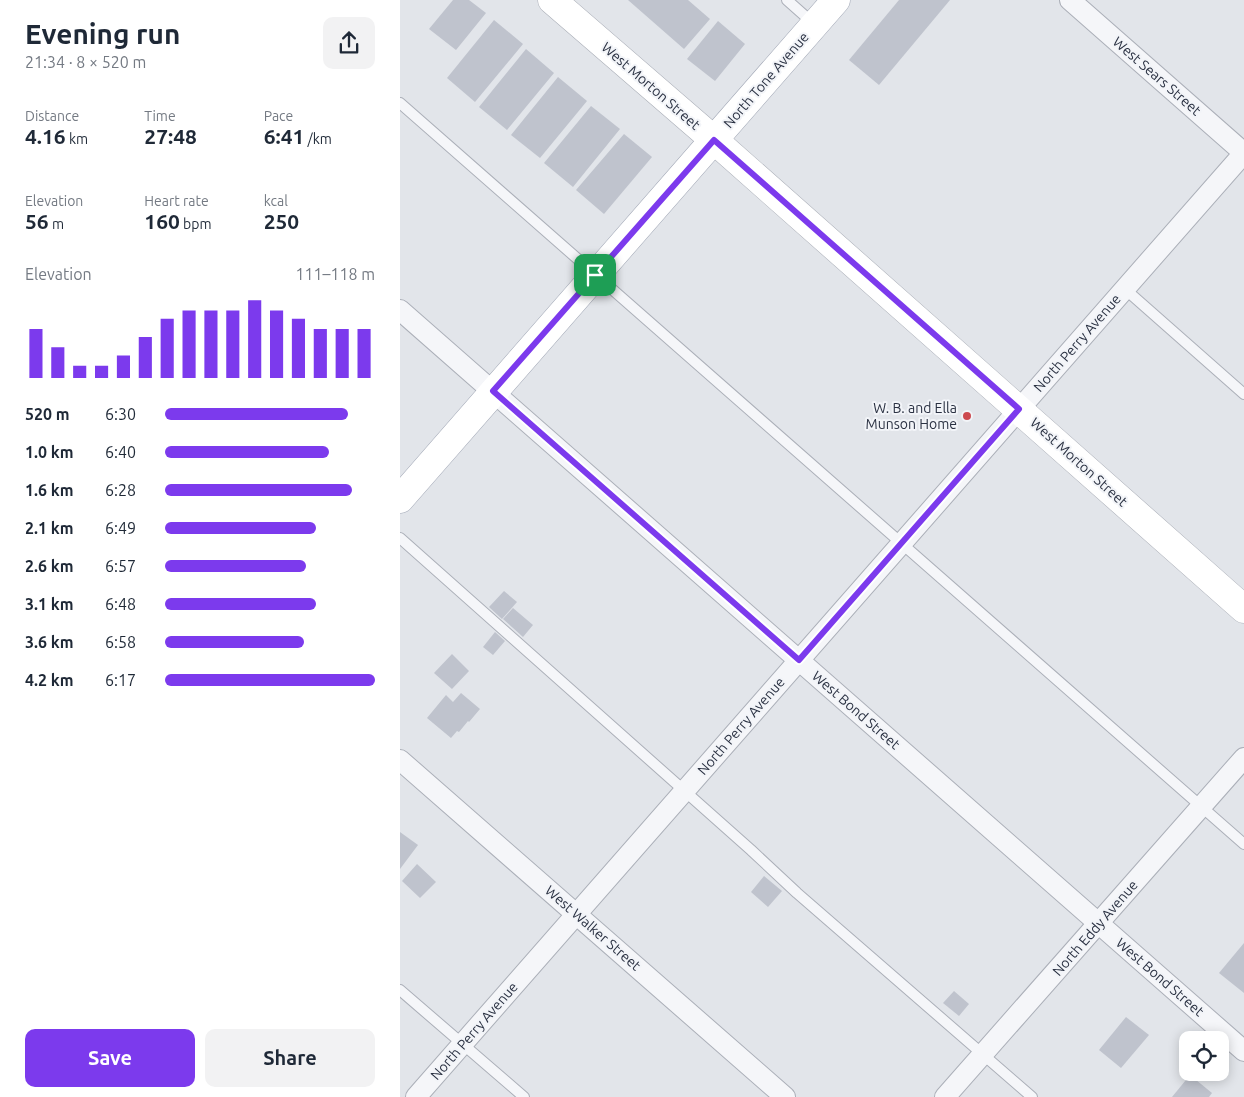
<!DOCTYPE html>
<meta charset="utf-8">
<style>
body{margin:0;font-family:Ubuntu,sans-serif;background:#f2f2f3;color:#1f2937;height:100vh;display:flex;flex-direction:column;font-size:19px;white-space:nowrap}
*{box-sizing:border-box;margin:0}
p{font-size:16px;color:#747a83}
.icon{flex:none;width:28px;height:28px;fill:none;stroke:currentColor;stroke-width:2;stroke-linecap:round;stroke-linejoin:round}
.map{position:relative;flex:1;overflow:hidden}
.details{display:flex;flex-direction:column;background:#fff;width:400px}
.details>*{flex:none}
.tools{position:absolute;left:779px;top:1031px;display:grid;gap:10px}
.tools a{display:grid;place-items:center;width:50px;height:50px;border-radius:10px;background:#fff;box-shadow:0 2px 12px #0003;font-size:25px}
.pin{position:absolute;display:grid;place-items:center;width:42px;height:42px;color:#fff;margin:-21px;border-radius:10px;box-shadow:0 2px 8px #0006}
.round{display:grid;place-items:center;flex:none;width:52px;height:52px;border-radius:10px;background:#f2f2f3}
.headline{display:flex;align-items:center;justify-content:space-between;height:85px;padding:0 25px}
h1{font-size:28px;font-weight:700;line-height:38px}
.stats{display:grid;grid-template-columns:repeat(3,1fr);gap:8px;height:85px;padding:5px 25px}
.stats div{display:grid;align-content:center}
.stats b{font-size:21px;font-weight:700}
.stats small{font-size:14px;font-weight:400}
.stats p{font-size:14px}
.chart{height:140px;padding:10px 25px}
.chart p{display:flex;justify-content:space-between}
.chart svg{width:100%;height:90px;margin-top:5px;stroke:#7c3aed;stroke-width:6}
.cta{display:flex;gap:10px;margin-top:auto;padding:10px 25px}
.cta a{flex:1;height:58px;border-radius:10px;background:#7c3aed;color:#fff;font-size:20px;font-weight:700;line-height:58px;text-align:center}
.cta a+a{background:#f2f2f3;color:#1f2937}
ul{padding:0 25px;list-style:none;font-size:16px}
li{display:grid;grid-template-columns:80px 60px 1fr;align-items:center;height:38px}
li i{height:12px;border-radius:6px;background:#7c3aed}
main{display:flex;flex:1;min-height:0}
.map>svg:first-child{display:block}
</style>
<main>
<section class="details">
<div class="headline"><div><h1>Evening run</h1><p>21:34 · 8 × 520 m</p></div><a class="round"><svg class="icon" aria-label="share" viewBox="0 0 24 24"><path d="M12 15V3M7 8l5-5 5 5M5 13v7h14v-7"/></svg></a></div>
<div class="stats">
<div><p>Distance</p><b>4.16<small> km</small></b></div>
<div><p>Time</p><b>27:48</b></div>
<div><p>Pace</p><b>6:41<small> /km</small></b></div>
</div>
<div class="stats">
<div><p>Elevation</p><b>56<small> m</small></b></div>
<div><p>Heart rate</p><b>160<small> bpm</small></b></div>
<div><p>kcal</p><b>250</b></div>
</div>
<div class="chart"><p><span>Elevation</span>111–118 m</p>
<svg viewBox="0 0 160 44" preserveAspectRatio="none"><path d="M5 44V20M15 44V29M25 44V38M35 44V38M45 44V33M55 44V24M65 44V15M75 44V11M85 44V11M95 44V11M105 44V6M115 44V11M125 44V15M135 44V20M145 44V20M155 44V20"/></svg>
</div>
<ul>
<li><b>520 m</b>6:30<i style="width:87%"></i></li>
<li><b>1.0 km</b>6:40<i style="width:78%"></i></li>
<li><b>1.6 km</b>6:28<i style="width:89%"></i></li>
<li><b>2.1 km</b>6:49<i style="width:72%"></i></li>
<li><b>2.6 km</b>6:57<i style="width:67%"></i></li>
<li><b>3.1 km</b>6:48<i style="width:72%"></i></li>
<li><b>3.6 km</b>6:58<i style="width:66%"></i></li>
<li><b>4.2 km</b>6:17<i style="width:100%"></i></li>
</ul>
<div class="cta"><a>Save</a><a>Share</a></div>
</section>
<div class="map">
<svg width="844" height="1097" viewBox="0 0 844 1097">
<rect width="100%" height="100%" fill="#e2e5ea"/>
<!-- building -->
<g fill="#bfc3cd">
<path d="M53,0H69L86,13L56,50L29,29Z"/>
<path d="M228,0H288L310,19L284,49Z"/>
<path d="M499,0H550L479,85L449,60Z"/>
<path d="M94,20L123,44L75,102L47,78Z"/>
<path d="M318,21L345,44L315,81L287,59Z"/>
<path d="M126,49L154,73L107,130L79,107Z"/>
<path d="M158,77L187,101L140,158L111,135Z"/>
<path d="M191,106L220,129L173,187L144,163Z"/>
<path d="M224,134L252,157L204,214L176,190Z"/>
<path d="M104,591L117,602L102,619L89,607Z"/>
<path d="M113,608L133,625L123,637L103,619Z"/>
<path d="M95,632L105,641L93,655L83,647Z"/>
<path d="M52,654L69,671L52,689L34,673Z"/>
<path d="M61,693L80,709L69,722L68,721L59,732L57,731L51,738L27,718L46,695L53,702Z"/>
<path d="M0,832L18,845L0,869Z"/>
<path d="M17,864L36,882L20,898L2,881Z"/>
<path d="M364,876L382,891L368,907L351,892Z"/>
<path d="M844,943V993L819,973Z"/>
<path d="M554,991L569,1004L559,1016L543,1003Z"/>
<path d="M726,1017L749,1035L721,1068L699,1050Z"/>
<path d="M790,1075L812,1093L809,1097H772Z"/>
</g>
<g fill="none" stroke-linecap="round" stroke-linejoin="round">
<!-- lane casing -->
<g stroke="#abafb8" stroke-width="12">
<g id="lane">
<path d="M387,0L414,24"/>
<path d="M0,103L844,844"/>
<path d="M725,289L844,394"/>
<path d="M0,538L351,850L397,893L632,1097"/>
<path d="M0,990L124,1097"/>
</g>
</g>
<!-- street casing -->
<g stroke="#abafb8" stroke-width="22">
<g id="street">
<path d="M0,310L844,1051"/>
<path d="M0,760L385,1097"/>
<path d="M16,1097L844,153L670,0"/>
<path d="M545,1097L844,758"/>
</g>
</g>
<!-- secondary casing -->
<g stroke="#abafb8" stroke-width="29">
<path id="secondary" d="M152,0L314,140L844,609"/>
</g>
<!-- primary casing -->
<g stroke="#a2a8b6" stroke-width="29">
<path id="primary" d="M0,499L436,0"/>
</g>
<!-- lane -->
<use href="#lane" stroke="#f5f6f9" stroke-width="10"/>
<!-- street -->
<use href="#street" stroke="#f5f6f9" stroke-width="20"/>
<!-- secondary -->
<use href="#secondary" stroke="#fff" stroke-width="28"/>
<!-- primary -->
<use href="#primary" stroke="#fff" stroke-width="28"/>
</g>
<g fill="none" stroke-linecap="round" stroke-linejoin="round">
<!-- route casing -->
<g stroke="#fff" stroke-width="10">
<path id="route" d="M314,140L619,409L399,660L93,391Z"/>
</g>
<!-- route -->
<use href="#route" stroke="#7c3aed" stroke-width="6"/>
</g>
<!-- markers -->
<circle fill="#cd4a4f" stroke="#f2f4f8" stroke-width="2" cx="567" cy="416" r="5"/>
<g text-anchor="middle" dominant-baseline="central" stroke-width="4" stroke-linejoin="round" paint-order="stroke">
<!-- street labels -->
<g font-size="14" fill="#2a3142" stroke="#f2f4f8">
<text transform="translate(757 76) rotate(41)">West Sears Street</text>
<text transform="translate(366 80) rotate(-49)">North Tone Avenue</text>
<text transform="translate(251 86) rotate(41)">West Morton Street</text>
<text transform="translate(677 343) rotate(-49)">North Perry Avenue</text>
<text transform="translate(679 462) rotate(42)">West Morton Street</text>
<text transform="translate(456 710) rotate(41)">West Bond Street</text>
<text transform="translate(341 726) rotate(-49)">North Perry Avenue</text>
<text transform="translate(193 928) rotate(41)">West Walker Street</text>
<text transform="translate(695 928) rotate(-49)">North Eddy Avenue</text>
<text transform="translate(760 977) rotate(41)">West Bond Street</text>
<text transform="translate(74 1031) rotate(-49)">North Perry Avenue</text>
</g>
<!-- poi labels -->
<g font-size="14" fill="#2a3142" stroke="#f2f4f8" text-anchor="end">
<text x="557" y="408">W. B. and Ella<tspan x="557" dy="16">Munson Home</tspan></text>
</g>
</g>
</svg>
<div class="tools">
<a><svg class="icon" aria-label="locate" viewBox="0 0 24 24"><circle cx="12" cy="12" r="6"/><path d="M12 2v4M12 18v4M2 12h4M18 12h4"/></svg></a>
</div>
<div class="pin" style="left:195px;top:275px;background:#1e9e55"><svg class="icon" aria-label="arrive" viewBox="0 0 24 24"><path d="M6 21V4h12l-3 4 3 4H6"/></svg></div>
</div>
</main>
